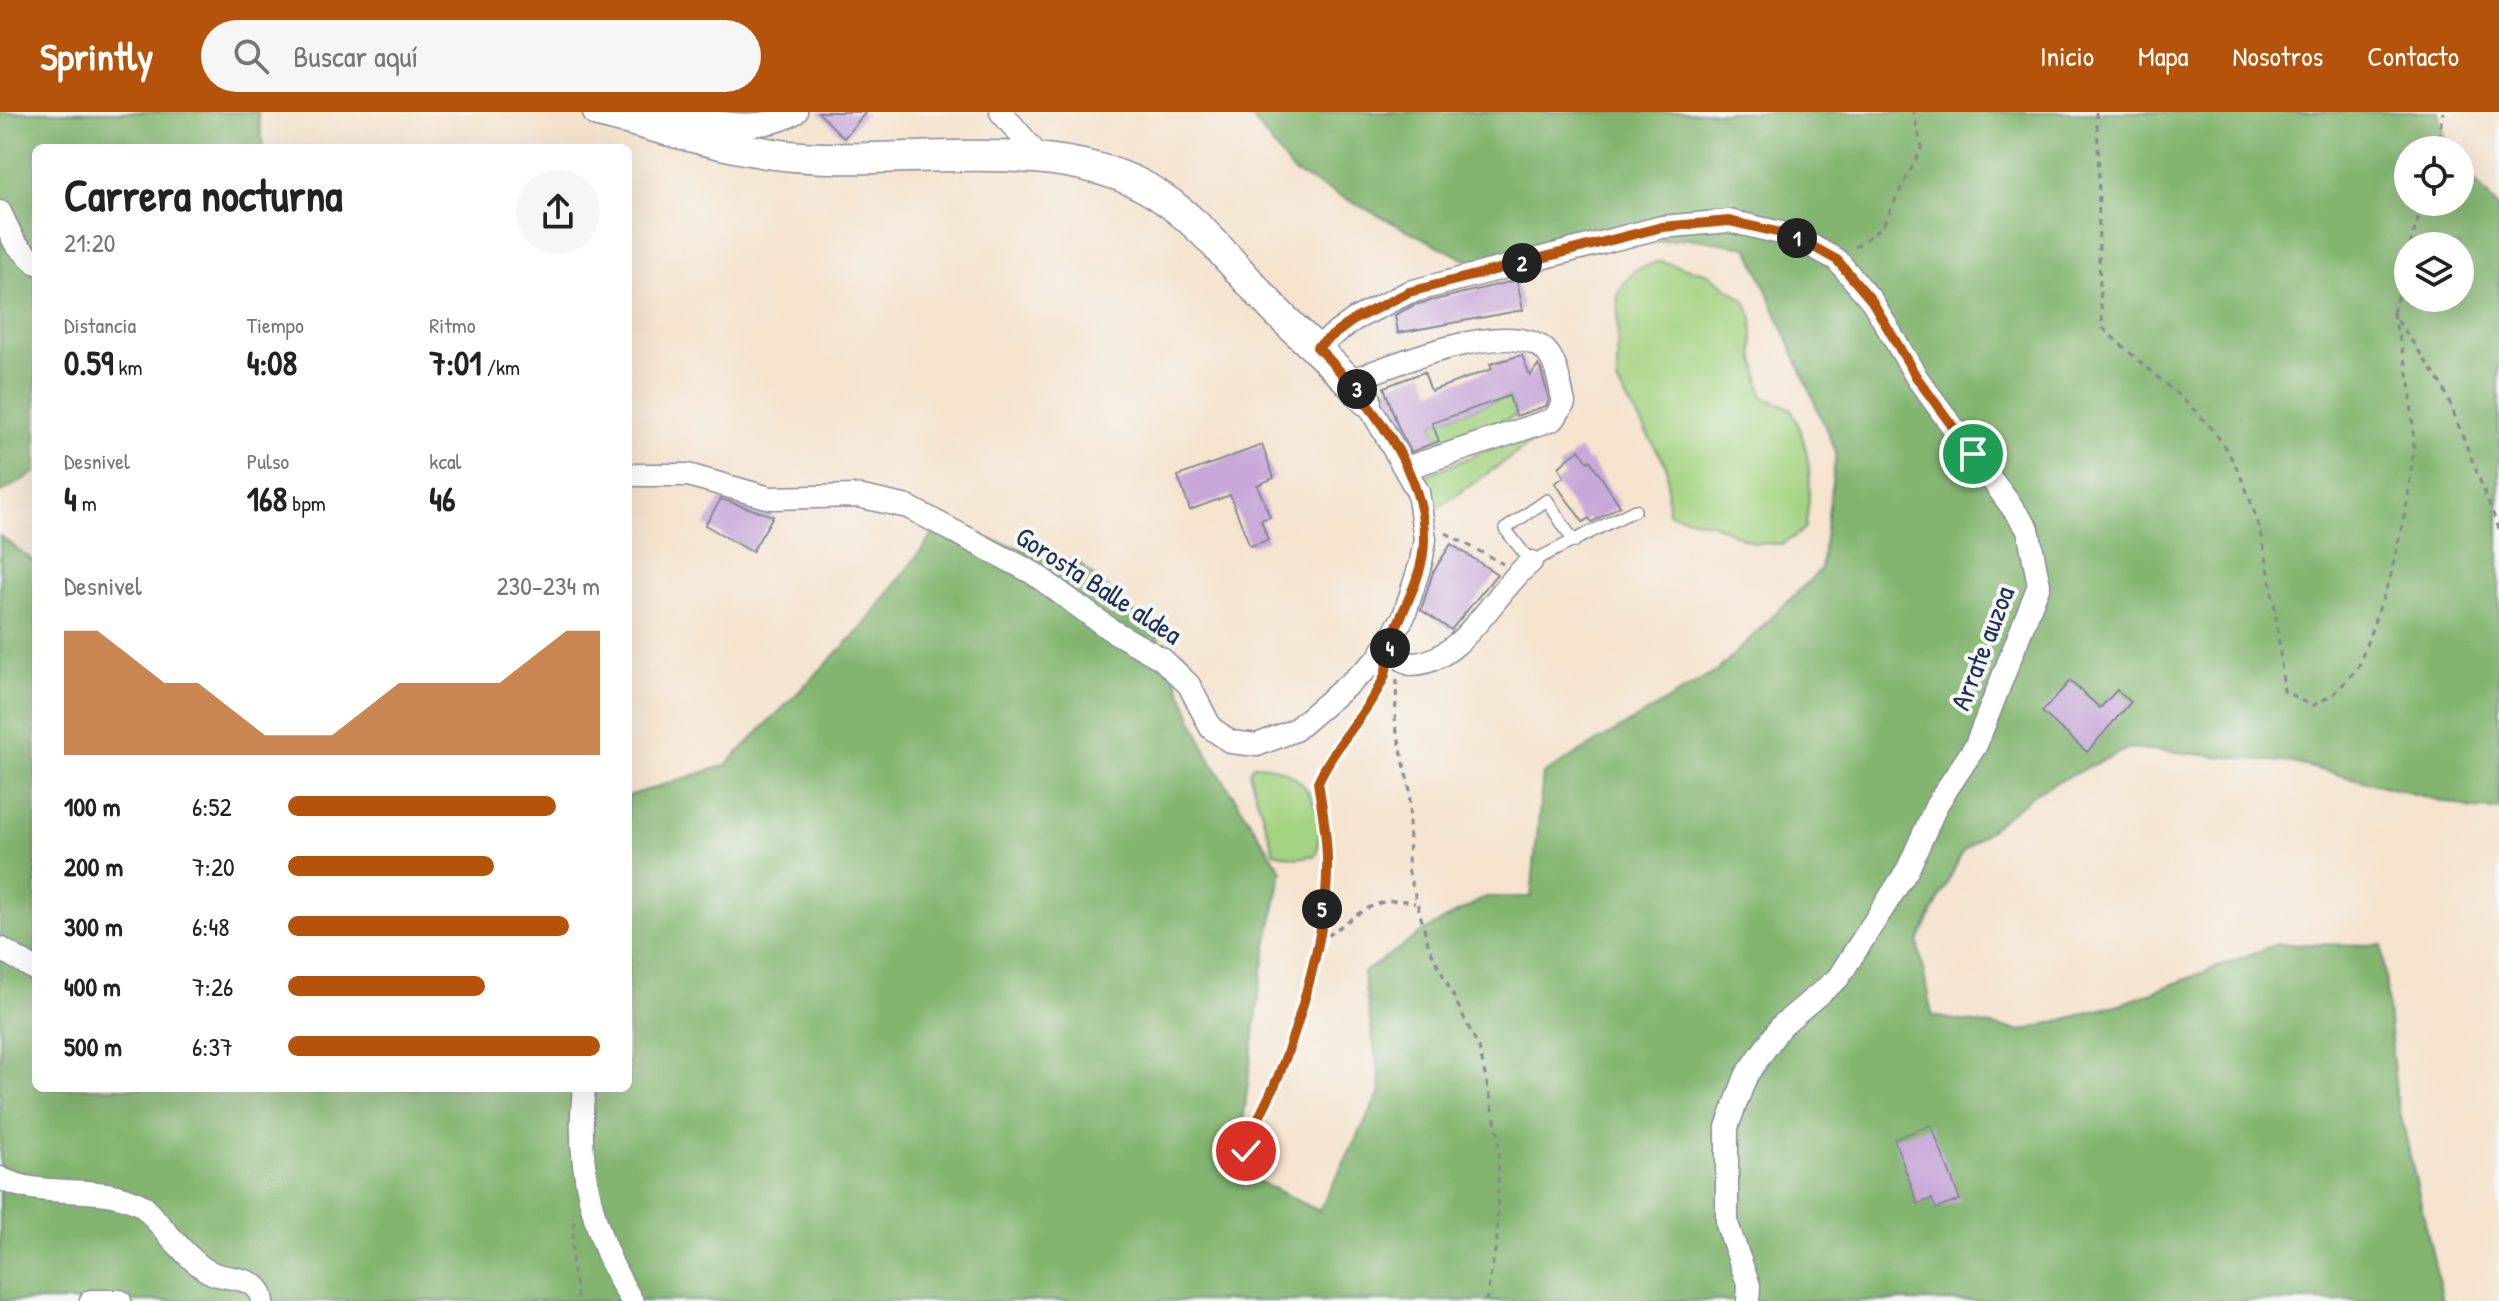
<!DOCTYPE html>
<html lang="es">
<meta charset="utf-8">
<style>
body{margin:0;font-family:"Patrick Hand",sans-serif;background:#f6f6f6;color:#222;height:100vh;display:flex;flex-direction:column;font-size:30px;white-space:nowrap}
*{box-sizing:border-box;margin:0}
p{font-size:26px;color:#767676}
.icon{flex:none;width:44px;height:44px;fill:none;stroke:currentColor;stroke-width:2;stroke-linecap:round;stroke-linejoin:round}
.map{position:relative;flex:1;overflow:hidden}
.sheet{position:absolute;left:32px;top:32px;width:600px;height:948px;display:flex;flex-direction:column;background:#fff;border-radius:12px;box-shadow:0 8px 32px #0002}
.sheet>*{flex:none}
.buttons{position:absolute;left:2394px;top:24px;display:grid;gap:16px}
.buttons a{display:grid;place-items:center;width:80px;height:80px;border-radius:50%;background:#fff;box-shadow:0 8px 32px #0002;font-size:40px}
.pin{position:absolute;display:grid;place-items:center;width:68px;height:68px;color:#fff;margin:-34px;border:4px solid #fff;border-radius:50%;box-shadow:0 2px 8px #0007}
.km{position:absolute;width:40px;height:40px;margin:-20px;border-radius:50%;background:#222;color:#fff;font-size:22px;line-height:40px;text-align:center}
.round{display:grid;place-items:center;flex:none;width:84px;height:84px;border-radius:42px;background:#f6f6f6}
.overview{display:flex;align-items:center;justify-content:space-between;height:136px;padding:0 32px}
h1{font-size:44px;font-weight:800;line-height:60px}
.metrics{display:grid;grid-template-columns:repeat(3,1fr);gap:12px;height:136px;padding:8px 32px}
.metrics div{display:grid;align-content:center}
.metrics b{font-size:34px;font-weight:800}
.metrics small{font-size:22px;font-weight:400}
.metrics p{font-size:22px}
.chart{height:224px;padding:16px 32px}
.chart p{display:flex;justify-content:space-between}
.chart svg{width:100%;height:144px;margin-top:8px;fill:#b45309;opacity:.7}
ul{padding:0 32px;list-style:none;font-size:26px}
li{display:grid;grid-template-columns:128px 96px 1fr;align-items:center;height:60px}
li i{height:20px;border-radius:10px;background:#b45309}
header{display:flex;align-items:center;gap:48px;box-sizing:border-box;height:112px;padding:0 40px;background:#b45309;color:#fff}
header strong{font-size:38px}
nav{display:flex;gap:44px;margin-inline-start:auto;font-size:28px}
.search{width:560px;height:72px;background:#f6f6f6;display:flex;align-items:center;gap:20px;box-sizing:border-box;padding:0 28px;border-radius:44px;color:#767676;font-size:30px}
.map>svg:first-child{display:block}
</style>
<header>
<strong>Sprintly</strong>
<div class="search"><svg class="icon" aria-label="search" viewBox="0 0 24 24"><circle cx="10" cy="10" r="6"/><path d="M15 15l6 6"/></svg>Buscar aquí</div>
<nav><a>Inicio</a><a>Mapa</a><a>Nosotros</a><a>Contacto</a></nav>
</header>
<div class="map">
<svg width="2499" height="1189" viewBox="0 0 2499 1189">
<rect width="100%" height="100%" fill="#f6f6f2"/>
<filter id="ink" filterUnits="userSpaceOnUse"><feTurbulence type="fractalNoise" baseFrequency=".0125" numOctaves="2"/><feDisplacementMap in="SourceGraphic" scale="16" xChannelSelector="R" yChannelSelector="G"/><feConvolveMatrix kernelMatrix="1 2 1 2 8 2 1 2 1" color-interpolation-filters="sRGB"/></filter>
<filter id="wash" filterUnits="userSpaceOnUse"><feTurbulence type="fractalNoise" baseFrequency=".006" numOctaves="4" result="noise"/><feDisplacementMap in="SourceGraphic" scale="32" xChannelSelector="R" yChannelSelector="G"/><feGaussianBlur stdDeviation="1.8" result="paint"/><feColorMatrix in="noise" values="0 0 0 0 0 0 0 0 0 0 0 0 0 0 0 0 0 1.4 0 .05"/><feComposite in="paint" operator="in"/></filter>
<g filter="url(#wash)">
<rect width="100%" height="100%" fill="#f5e3cd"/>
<!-- green -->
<g fill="#a4d381" stroke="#608170" stroke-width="2">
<path d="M1660,149L1708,162L1745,189L1752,205L1754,242L1763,285L1791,296C1812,341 1813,369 1805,417L1783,432L1754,431L1713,412L1668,401L1667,355L1617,271L1618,180L1635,158Z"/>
<path d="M1509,284L1516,304L1439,329L1432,311Z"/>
<path d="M1551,311L1553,316L1439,395L1422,365Z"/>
<path d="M1253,653C1305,652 1327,697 1316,743L1296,746L1274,740L1249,660Z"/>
</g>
<!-- forest -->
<g fill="#83b56f" stroke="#4f7266" stroke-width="2" fill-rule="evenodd">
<path d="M0,0H258L263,36H36V360L0,381Z"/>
<path d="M1248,0H2439L2448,38H2408V90H2460V52L2499,97V698L2473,697L2293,651L2129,636L2038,679L1963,739L1918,830L1932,904L2022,919L2127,890L2277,832L2382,833L2396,982L2443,1189H0V424L36,451V976H628V684L726,653L862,516L939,415L1079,451L1157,521L1208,644L1282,759L1262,859L1237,1059L1319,1099L1381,979L1363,861L1424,819L1486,785H1531L1543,662L1717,559L1821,457L1836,340L1748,135L1687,126L1472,151L1293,60ZM2408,134H2460V186H2408Z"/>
</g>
<g id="blocks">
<!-- building -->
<g fill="#c8a8d9">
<path d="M818,0H866L844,26Z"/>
<path d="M1517,168L1523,198L1398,221L1395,203L1414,193Z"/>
<path d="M1522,243L1530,264L1538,253L1541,258L1549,288L1546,294L1516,304L1509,284L1432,311L1439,329L1411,340L1399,317L1384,275L1424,260L1431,279L1492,257L1490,252Z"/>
<path d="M1262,333L1274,366L1257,373L1270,405L1261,408L1268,428L1250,434L1230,383L1190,398L1178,364Z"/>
<path d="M1579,337L1588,350L1590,348L1620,394L1592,410L1589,406L1583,410L1555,371L1564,365L1559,355Z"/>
<path d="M721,387L773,404L752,440L705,413Z"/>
<path d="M1451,432L1497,462L1451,518L1421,498L1433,460Z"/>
<path d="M2070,569L2100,596L2117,578L2131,590L2087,640L2042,600Z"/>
<path d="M1931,1013L1960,1088L1936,1097L1932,1087L1918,1092L1894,1027Z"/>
</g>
</g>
</g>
<g filter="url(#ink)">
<use href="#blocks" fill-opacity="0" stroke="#888996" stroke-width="2"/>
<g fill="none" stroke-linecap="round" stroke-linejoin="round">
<!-- lane casing -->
<g stroke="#888996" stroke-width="14">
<path id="lane" d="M1574,430L1547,388L1505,417L1531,450L1635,398"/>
</g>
<!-- street casing -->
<g stroke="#888996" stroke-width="25">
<g id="street">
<path d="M657,0C699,6 758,25 796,0"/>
<path d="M1001,0L1041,47"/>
<path d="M0,100L15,131L36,151"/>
<path d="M1317,235L1355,207L1409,180L1662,115L1729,109L1794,124L1837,148L1872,189L1917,266L2028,417L2039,473L1976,633L1937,692L1908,757L1838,866L1781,914L1746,964L1727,1015V1112L1749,1174L1748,1189"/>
<path d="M1350,269C1393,253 1498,209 1541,235C1557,245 1560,275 1564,291L1554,307L1406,356"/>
<path d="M628,363H688L770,386L858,384L908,395L1033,461L1111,518L1162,547L1189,573L1211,616L1231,630L1257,633L1295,618L1377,548L1404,504L1421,450L1425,427L1418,380L1366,288"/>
<path d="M1391,527L1397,544L1410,552C1462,553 1494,479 1531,450"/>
<path d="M0,836L36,858"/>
<path d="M584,976C575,1049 593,1127 632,1189"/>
<path d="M0,1066C45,1089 99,1069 143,1094C160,1111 190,1152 212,1161C231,1169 259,1163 263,1189"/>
<path d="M91,1189H120"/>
</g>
</g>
<!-- secondary casing -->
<g stroke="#888996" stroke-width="33">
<path id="secondary" d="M598,0C656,14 716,34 774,42C888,58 1042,20 1145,75C1201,106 1236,159 1280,203C1309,232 1340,257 1366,288"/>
</g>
<!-- path -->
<g stroke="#888996" stroke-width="3" stroke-dasharray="6 6" stroke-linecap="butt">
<path d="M2096,0C2102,72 2095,144 2103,216C2135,247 2172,275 2203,307C2266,373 2275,493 2284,579L2312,594L2334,582L2358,556L2391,463L2407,391L2414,335L2410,269L2393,202L2443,274L2499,417"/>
<path d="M2436,38L2443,0"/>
<path d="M2410,134L2423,90"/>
<path d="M1855,135L1882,115L1922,35L1913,0"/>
<path d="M2393,201L2408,142"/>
<path d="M1446,421L1503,452"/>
<path d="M1397,567L1395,611L1410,678L1408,757L1429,835L1479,936L1499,1025L1497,1128L1486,1189"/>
<path d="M1317,830C1350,811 1374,779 1415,791"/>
<path d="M1248,1055C1244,1020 1269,991 1281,959C1301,905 1326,818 1327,762C1328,731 1323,701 1318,670L1377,577"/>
<path d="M574,1109L572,1152L578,1189"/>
</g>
<!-- lane -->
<use href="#lane" stroke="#fff" stroke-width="11"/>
<!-- street -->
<use href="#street" stroke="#fff" stroke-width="22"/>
<!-- secondary -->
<use href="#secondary" stroke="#fff" stroke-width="30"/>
</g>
</g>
<g fill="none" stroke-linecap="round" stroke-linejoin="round" filter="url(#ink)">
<!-- route casing -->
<g stroke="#fff" stroke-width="16">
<path id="route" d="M1246,1039C1253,1012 1270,987 1280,960C1301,907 1326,819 1327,762C1328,731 1323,701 1318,670C1334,634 1365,604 1383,568C1389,555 1387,539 1392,526C1404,494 1424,463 1424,428C1426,357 1364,283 1317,235L1355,207L1409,180L1662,115L1729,109L1794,124L1837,148L1872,189L1917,266L1973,342"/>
</g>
<!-- route -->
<use href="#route" stroke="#b45309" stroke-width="10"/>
</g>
<g text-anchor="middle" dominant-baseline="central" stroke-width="8" stroke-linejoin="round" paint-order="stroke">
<!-- street labels -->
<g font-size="28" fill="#1b2f5e" stroke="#f6f6f2">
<text transform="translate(1099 473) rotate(33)">Gorosta Balle aldea</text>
<text transform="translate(1982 536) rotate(-69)">Arrate auzoa</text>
</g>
</g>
</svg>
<div class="buttons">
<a><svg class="icon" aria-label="locate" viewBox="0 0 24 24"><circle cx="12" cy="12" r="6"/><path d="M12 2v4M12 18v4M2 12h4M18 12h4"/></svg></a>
<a><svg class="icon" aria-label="layers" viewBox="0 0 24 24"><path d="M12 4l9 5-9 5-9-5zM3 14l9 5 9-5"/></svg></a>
</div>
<div class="pin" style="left:1973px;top:342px;background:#1e9e55"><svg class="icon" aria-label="arrive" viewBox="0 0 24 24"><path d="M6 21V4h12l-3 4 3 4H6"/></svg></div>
<div class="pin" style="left:1246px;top:1039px;background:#d93025"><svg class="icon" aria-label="check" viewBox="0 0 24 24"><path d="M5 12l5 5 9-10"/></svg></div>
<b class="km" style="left:1797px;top:126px">1</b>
<b class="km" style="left:1522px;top:151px">2</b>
<b class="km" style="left:1357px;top:277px">3</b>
<b class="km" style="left:1390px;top:536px">4</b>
<b class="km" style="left:1322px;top:797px">5</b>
<section class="sheet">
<div class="overview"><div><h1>Carrera nocturna</h1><p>21:20</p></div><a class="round"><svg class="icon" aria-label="share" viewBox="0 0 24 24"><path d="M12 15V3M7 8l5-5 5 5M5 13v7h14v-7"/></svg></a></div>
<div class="metrics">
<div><p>Distancia</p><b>0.59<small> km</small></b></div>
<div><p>Tiempo</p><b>4:08</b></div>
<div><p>Ritmo</p><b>7:01<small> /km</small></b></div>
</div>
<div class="metrics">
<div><p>Desnivel</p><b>4<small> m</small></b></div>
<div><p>Pulso</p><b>168<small> bpm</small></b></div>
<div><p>kcal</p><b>46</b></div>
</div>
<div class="chart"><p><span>Desnivel</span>230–234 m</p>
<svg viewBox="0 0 160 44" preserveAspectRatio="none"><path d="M0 44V6L10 6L20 14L30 22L40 22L50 30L60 38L70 38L80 38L90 30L100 22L110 22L120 22L130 22L140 14L150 6L160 6V44z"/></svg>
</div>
<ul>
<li><b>100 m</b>6:52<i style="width:86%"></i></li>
<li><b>200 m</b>7:20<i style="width:66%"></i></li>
<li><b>300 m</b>6:48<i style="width:90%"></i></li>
<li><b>400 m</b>7:26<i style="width:63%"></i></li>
<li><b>500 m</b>6:37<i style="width:100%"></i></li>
</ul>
</section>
</div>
